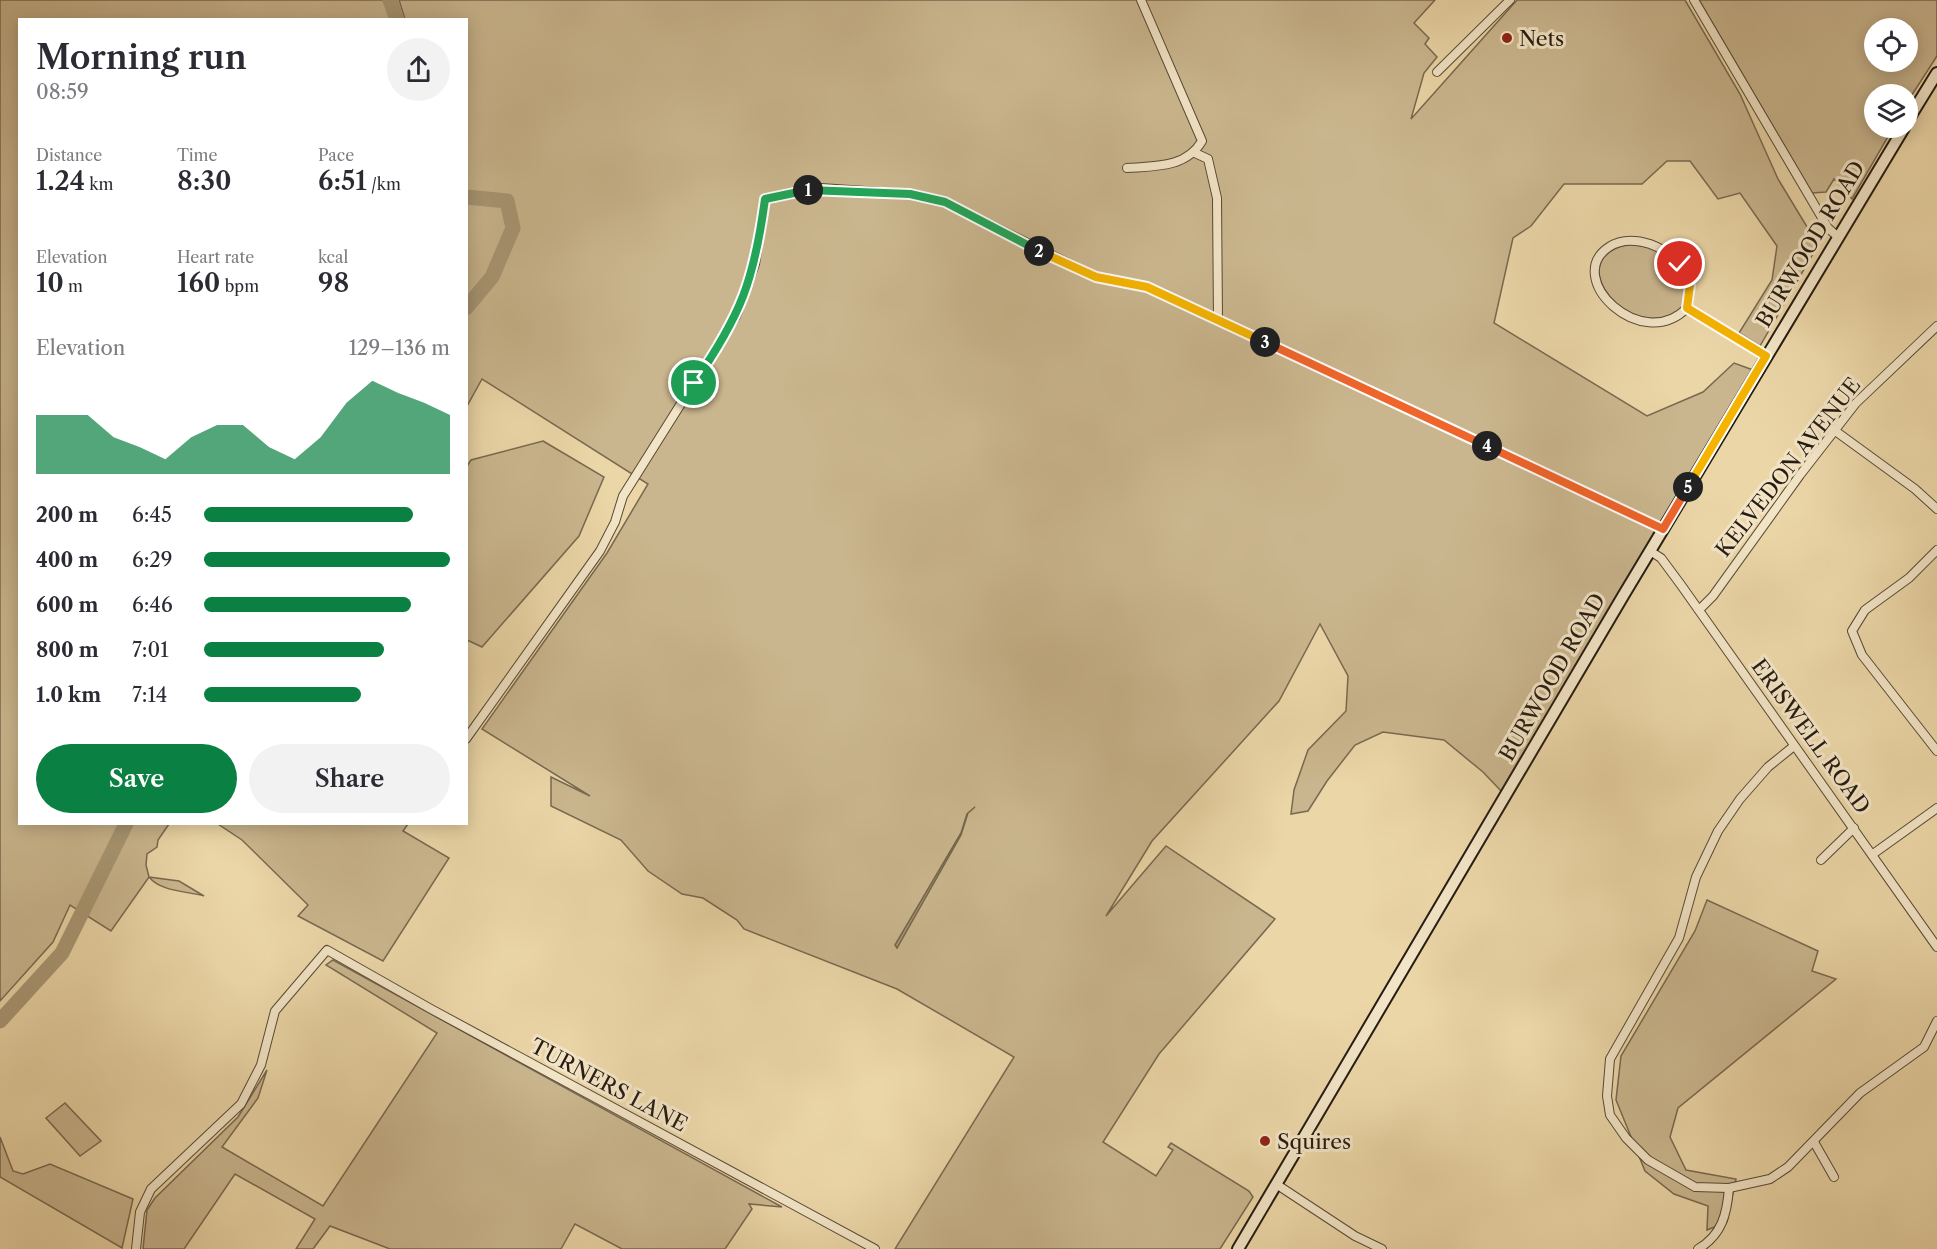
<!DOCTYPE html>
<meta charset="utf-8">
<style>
body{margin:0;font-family:"Libre Caslon Text",serif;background:#f2f2f3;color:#2b2b33;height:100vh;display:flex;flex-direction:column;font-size:22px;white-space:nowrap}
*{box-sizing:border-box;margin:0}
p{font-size:20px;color:#7c7c81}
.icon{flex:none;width:33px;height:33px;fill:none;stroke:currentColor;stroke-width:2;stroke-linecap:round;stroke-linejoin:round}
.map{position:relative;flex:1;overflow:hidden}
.details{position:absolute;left:18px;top:18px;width:450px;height:807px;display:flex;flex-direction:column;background:#fff;border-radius:0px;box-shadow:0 3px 15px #0003}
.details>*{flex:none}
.buttons{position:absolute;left:1864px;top:18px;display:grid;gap:12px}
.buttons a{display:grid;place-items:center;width:54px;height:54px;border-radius:50%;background:#fff;box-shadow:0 3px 15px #0003;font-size:30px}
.pin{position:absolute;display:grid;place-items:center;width:51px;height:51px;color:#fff;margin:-26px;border:3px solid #fff;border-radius:50%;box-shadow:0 2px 6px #0007}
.km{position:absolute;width:30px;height:30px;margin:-15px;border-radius:50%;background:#222;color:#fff;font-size:16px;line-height:30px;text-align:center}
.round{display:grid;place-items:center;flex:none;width:63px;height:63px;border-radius:32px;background:#f2f2f3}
.head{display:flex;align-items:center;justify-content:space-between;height:102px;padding:0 18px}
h1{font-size:33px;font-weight:600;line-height:45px}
.stats{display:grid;grid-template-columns:repeat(3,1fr);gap:9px;height:102px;padding:6px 18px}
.stats div{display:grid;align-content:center}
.stats b{font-size:26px;font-weight:600}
.stats small{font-size:16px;font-weight:400}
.stats p{font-size:16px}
.chart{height:168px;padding:12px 18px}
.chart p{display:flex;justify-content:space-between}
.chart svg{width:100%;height:108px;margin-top:6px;fill:#0b8043;opacity:.7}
.action{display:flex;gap:12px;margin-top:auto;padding:12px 18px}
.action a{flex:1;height:69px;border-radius:36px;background:#0b8043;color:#fff;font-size:24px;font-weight:600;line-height:69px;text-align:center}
.action a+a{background:#f2f2f3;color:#2b2b33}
ul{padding:0 18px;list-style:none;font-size:20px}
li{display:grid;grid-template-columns:96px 72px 1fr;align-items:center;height:45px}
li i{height:15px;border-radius:8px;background:#0b8043}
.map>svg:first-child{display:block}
</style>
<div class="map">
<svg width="1937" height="1249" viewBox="0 0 1937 1249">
<rect width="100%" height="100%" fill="#ebd6a7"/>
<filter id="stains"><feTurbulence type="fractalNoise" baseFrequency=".00333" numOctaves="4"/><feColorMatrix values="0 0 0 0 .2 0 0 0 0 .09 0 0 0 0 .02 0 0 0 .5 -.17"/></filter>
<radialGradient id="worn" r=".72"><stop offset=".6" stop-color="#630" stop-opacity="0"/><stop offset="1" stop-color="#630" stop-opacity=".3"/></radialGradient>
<!-- green -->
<g fill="#cab68e" stroke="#786950" stroke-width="1.5" fill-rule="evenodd">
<path d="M0,0H390L397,19L20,20V824H169L158,840L157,847L147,854L146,865L149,877L179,881L204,896C187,891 161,892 149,877L111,931L70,905L53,942L0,1001Z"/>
<path d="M399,0H1435L1414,23L1429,38L1425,44L1437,57L1424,73L1411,119L1517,0H1685L1740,94L1778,179L1818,245L1760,346L1739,333L1772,280L1777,246L1740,193L1718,199L1690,161H1667L1642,184H1564L1531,226L1513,238L1494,323L1647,416L1703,392L1734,363L1753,370L1502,792L1483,772L1444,740L1383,732L1355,745L1327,781L1308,811L1291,814L1294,790L1308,750L1346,711L1348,676L1320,624L1279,701L1152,841L1106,916L1166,846L1275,919L1159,1054L1103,1142L1156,1176L1173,1150L1168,1147L1171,1143L1249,1191L1253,1197L1220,1249H895L1014,1057L897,989L744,929L737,920L703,898L682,894L648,871L621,840L551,806V777L590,796L482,729L607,553L648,484L482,379L467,406L466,20L405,19Z"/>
<path d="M1699,0H1937V56L1908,101V94H1875V128H1893L1852,199L1834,179L1826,192L1812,193ZM1875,28H1908V62H1875Z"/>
<path d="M1632,244C1644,246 1657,248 1666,256C1683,270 1699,306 1669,316C1618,333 1562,254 1632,244Z"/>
<path d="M543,441L604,477L579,536L482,647L467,640V466L471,460Z"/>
<path d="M218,824H408L403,831L449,858L383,961L298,916L308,905L242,840Z"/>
<path d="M1707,900L1818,951L1812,971L1836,979L1678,1108L1670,1137L1686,1170L1736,1179L1727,1222L1707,1230L1708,1206L1674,1194L1645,1171L1616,1100L1621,1056L1695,931Z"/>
<path d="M333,960L782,1207L749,1204L752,1209L725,1249H622L575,1224L561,1249H390L330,1226L313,1249H296L315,1219L235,1174L184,1249H143L147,1210L155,1198L238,1117L267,1070L258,1098L222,1147L323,1206L437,1033L326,965Z"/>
<path d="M65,1103L101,1141L80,1156L46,1118Z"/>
<path d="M0,1137L13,1171L23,1174L50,1164L133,1199L122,1248L0,1177Z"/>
</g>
<!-- water -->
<path fill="#a89774" stroke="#74664c" stroke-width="1.5" d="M975,807L968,813L961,835L897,948L895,945L961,833L967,814Z"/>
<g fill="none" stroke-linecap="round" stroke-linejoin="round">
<!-- river -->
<g stroke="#a89774" stroke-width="15">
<path d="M390,0L397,20"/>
<path d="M466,197L507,201L513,228L492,277L466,308"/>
<path d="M0,1021L62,953L126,824"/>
</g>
<!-- street casing -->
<g stroke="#574a36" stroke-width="10">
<g id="street">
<path d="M1694,0L1828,228L1837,236"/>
<path d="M1437,72L1510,0"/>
<path d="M1195,153L1208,159L1217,198L1218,320"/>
<path d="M1127,168C1155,166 1186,168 1202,141L1141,0"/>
<path d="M1687,308C1696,279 1678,254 1650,244C1637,240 1621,239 1609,247C1562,278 1642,354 1687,308L1766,356"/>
<path d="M1834,430L1915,489L1937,509"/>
<path d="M1937,550L1909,578L1865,610L1852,631L1862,655L1937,751"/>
<path d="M1650,551L1661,558L1681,585L1937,947"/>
<path d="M1699,610L1713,596L1800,475L1856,403L1937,326"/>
<path d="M466,739L600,551L615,522L623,496L736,316L755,264L765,199L821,188L910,194L945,202L1096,277L1147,287L1663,529"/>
<path d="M1794,746L1768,767L1740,799L1718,831L1696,877L1679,938L1610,1059L1607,1096L1610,1115L1626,1138L1648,1160L1695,1187L1729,1188L1770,1179L1788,1167L1860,1093L1924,1047L1937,1021"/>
<path d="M1873,854L1937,808"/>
<path d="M1821,860L1854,828"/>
<path d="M1814,1142L1834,1177"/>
<path d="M1276,1184L1355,1236L1382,1249"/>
<path d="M136,1249L140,1212L151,1189L241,1104L261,1065L275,1011L327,950L431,1009L875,1249"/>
<path d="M1698,1249C1722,1235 1727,1214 1729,1188"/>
</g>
</g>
<!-- secondary casing -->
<g stroke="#261c11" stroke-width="14">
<g id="secondary">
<path d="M1908,120L1937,73"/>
<path d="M1238,1249L1623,596L1904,128"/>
</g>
</g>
<!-- street -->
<use href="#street" stroke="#f2e4c6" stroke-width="8"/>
<!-- secondary -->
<use href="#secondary" stroke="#f2e4c6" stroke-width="10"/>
</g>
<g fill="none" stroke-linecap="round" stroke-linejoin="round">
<!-- split-1 casing -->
<g stroke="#fff" stroke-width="12">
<path id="split-1" d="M694,383C741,315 754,281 765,199L808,190"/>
</g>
<!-- split-2 casing -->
<g stroke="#fff" stroke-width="12">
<path id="split-2" d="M808,190L910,194L945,202L1039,251"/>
</g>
<!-- split-3 casing -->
<g stroke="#fff" stroke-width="12">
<path id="split-3" d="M1039,251L1096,277L1147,287L1265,342"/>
</g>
<!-- split-4 casing -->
<g stroke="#fff" stroke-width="12">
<path id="split-4" d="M1265,342L1487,446"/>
</g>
<!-- split-5 casing -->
<g stroke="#fff" stroke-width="12">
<path id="split-5" d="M1487,446L1663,529L1688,487"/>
</g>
<!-- split-6 casing -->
<g stroke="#fff" stroke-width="12">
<path id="split-6" d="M1680,264L1690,285L1687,308L1766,356L1688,487"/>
</g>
<!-- split-1 -->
<use href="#split-1" stroke="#22a559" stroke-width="8"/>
<!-- split-2 -->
<use href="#split-2" stroke="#22a559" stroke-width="8"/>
<!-- split-3 -->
<use href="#split-3" stroke="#f5b400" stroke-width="8"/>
<!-- split-4 -->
<use href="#split-4" stroke="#f0652b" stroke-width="8"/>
<!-- split-5 -->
<use href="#split-5" stroke="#f0652b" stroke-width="8"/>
<!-- split-6 -->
<use href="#split-6" stroke="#f5b400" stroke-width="8"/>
</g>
<!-- markers -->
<g fill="#8f2418" stroke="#f2e4c6" stroke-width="2">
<circle cx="1507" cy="38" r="6"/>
<circle cx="1265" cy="1141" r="6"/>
</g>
<g text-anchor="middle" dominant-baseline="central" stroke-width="6" stroke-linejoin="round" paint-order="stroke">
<!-- poi labels -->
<g font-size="21" fill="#261c11" stroke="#f2e4c6" text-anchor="start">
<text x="1519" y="38">Nets</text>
<text x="1277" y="1141">Squires</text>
</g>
<!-- street labels -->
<g font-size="21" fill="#261c11" stroke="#f2e4c6">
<text transform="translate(1810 244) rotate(-59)">BURWOOD ROAD</text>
<text transform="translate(1788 467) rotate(-52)">KELVEDON AVENUE</text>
<text transform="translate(1552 677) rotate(-60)">BURWOOD ROAD</text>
<text transform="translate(1811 736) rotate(54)">ERISWELL ROAD</text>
<text transform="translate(609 1085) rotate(28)">TURNERS LANE</text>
</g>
</g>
<rect width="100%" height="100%" filter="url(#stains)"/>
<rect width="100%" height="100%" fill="url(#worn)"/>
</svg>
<div class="buttons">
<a><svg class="icon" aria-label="locate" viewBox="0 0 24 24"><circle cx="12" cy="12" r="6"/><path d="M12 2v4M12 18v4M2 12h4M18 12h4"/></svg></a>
<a><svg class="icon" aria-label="layers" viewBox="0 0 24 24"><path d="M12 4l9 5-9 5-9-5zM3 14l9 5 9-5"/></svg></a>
</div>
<div class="pin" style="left:694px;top:383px;background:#1e9e55"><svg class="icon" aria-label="arrive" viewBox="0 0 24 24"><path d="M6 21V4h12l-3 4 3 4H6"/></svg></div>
<div class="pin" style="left:1680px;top:264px;background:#d93025"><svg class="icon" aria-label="check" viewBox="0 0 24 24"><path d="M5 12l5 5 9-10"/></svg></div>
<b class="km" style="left:808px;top:190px">1</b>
<b class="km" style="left:1039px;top:251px">2</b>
<b class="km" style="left:1265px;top:342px">3</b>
<b class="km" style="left:1487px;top:446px">4</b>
<b class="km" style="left:1688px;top:487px">5</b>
<section class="details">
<div class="head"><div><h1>Morning run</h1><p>08:59</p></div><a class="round"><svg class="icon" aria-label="share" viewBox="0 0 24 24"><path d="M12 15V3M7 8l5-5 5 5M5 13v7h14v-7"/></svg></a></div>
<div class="stats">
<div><p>Distance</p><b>1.24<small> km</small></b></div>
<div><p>Time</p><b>8:30</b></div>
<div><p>Pace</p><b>6:51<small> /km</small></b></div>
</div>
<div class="stats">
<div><p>Elevation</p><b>10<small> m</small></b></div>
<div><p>Heart rate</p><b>160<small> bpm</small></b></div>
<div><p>kcal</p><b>98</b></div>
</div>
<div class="chart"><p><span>Elevation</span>129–136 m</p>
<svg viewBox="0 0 160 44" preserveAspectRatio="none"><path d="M0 44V20L10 20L20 20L30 29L40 33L50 38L60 29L70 24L80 24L90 33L100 38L110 29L120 15L130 6L140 11L150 15L160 20V44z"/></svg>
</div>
<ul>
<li><b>200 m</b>6:45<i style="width:85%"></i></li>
<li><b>400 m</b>6:29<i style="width:100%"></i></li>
<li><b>600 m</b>6:46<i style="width:84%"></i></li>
<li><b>800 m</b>7:01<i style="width:73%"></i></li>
<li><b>1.0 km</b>7:14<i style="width:64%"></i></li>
</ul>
<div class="action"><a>Save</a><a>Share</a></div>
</section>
</div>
